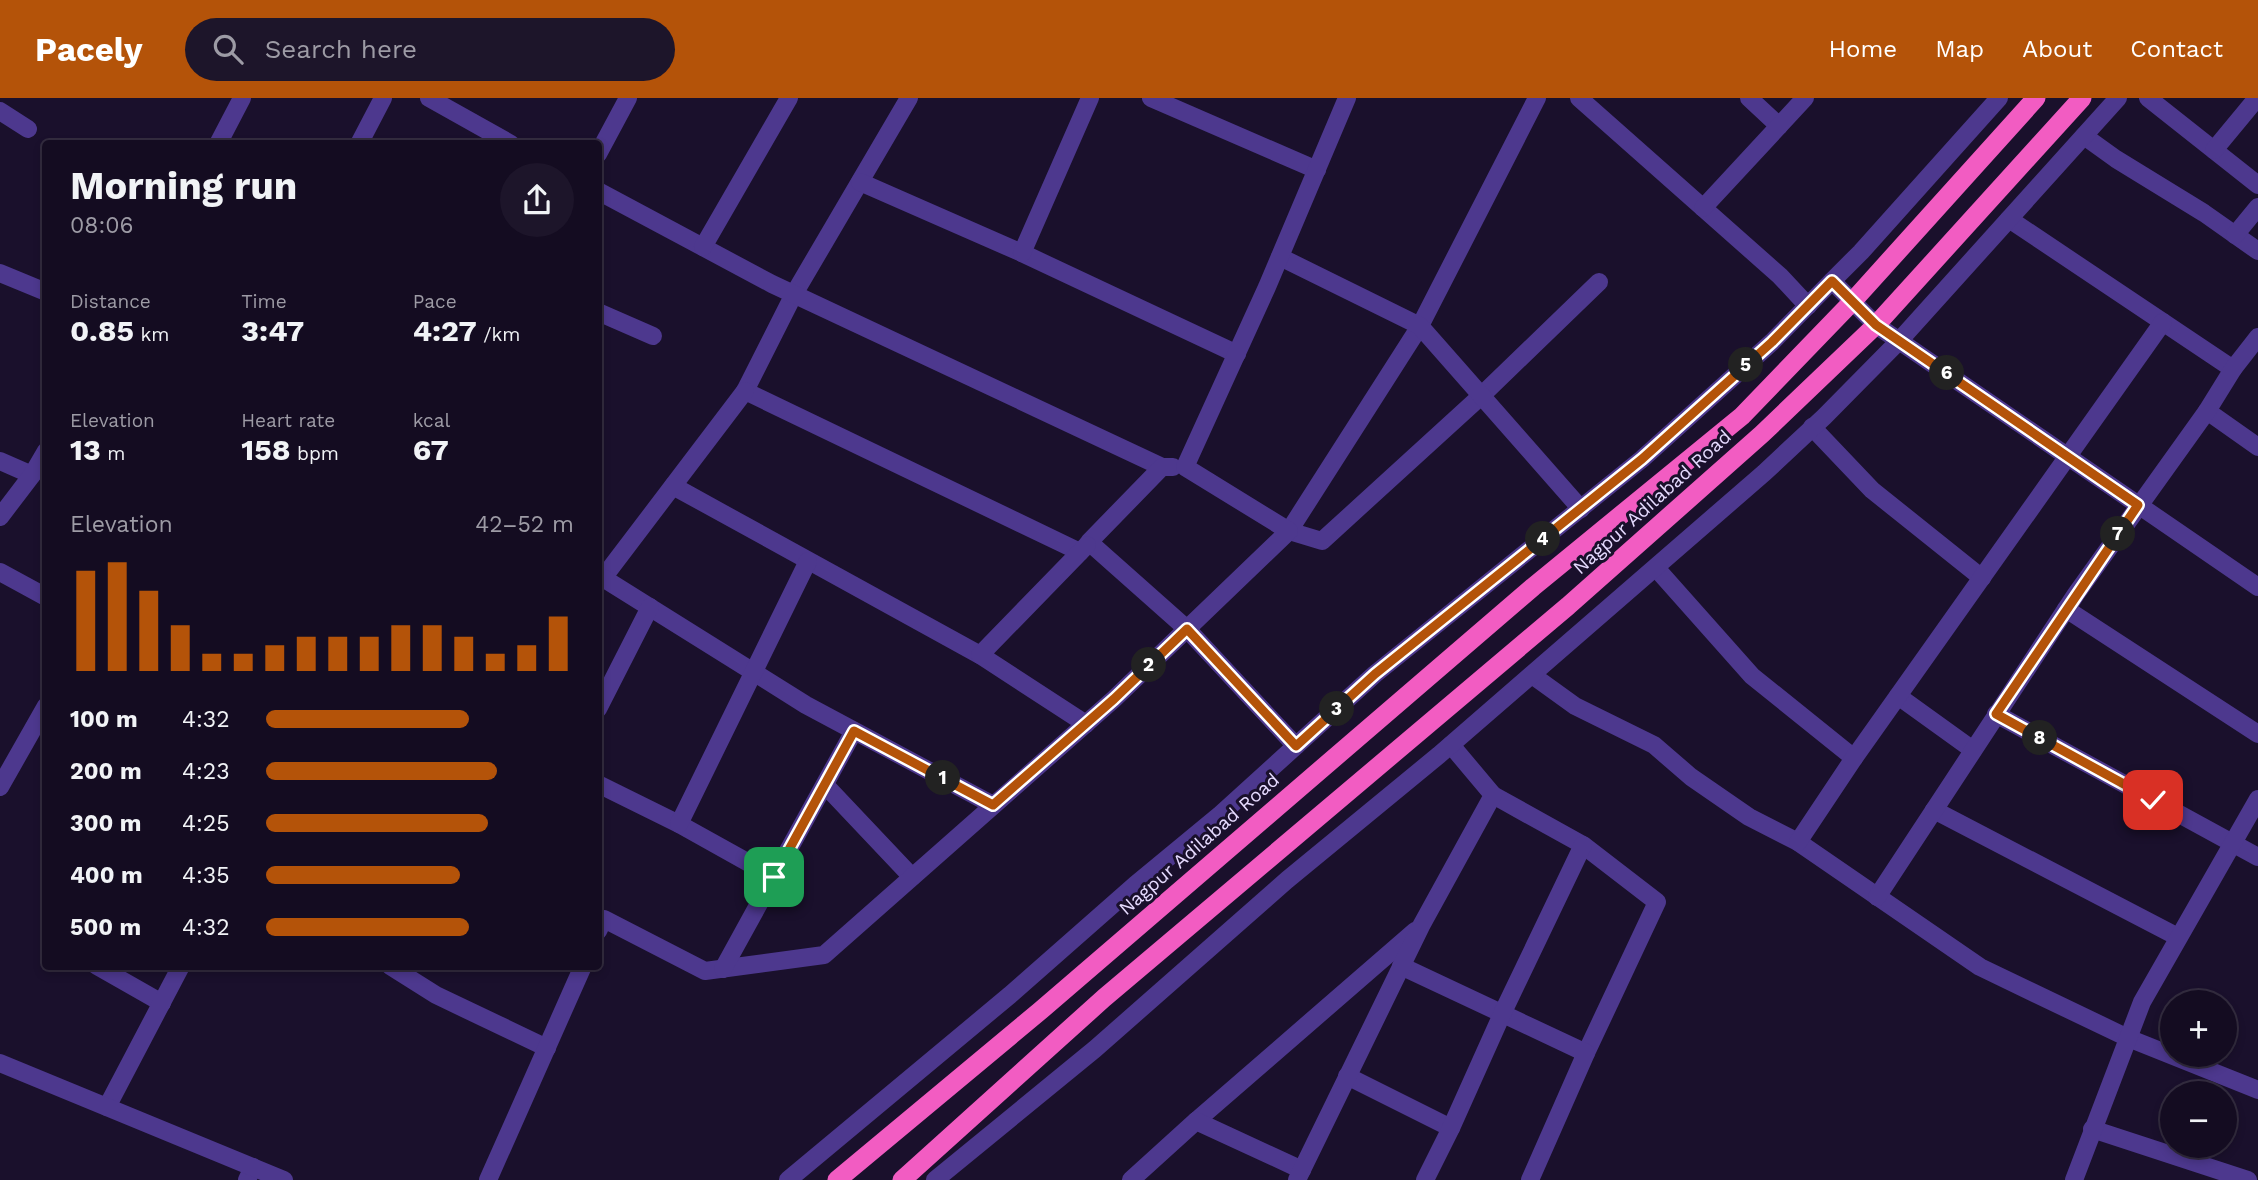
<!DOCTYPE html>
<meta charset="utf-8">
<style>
body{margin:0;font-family:"Work Sans",sans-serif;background:#1d152a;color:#f1f3f6;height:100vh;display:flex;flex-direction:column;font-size:26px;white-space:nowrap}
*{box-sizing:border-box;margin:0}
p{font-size:23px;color:#9d9ba5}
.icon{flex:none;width:38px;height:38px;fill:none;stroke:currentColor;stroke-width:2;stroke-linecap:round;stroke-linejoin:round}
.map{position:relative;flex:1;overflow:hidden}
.details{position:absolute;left:42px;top:42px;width:560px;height:830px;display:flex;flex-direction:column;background:#140c21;border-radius:7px;box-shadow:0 4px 10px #0003,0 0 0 2px #332c3f}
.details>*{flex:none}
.buttons{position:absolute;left:2160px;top:892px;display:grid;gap:14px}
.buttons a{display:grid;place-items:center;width:77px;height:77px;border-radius:50%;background:#140c21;box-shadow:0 4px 10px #0003,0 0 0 2px #332c3f;font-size:35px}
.pin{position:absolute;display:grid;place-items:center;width:60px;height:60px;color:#fff;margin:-30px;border-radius:14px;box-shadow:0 4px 10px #0006}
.km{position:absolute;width:35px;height:35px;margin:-18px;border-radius:50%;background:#222;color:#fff;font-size:19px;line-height:35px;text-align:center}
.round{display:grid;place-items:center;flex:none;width:74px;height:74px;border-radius:37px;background:#1d152a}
.summary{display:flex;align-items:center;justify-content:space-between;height:119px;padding:0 28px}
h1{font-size:38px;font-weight:700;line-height:52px}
.stats{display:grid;grid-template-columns:repeat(3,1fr);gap:10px;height:119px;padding:7px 28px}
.stats div{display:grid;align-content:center}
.stats b{font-size:30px;font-weight:700}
.stats small{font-size:19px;font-weight:400}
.stats p{font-size:19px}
.chart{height:196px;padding:14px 28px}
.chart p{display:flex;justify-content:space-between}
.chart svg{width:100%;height:126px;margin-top:7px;stroke:#b45309;stroke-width:6}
ul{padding:0 28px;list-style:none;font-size:23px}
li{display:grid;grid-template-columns:112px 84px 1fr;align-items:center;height:52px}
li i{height:18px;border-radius:9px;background:#b45309}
header{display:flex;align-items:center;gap:42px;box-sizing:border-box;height:98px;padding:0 35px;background:#b45309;color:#fff}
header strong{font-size:33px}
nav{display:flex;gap:38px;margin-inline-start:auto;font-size:24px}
.search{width:490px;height:63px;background:#1d152a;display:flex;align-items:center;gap:18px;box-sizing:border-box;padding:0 24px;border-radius:38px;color:#9d9ba5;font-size:26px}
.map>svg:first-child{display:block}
</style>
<header>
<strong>Pacely</strong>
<div class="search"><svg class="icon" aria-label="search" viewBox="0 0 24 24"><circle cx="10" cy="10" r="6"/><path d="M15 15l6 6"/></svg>Search here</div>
<nav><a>Home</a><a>Map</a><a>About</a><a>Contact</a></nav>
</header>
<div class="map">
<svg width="2258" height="1082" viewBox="0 0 2258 1082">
<rect width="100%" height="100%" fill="#1a102c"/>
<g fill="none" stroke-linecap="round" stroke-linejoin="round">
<!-- minor -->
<g stroke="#4d388e" stroke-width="18">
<path d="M429,0L511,46"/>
<path d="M909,0L794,196L745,293L1080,454"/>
<path d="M1151,0L1317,72"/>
<path d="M1537,0L1420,228L1289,433L1322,443L1481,298L1599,184"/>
<path d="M1579,0L1780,178L1808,208"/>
<path d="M1749,0L1779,28"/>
<path d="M2148,0L2258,87"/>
<path d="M0,13L28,31"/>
<path d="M2084,38L2116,61L2204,115L2258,153"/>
<path d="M218,46L242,0"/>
<path d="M359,46L383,0"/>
<path d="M2214,52L2257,0"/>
<path d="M598,56L628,0"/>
<path d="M860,84L1022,155L1237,256"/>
<path d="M598,93L772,186L1162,369"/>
<path d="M1703,110L1805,0"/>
<path d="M2009,121L2233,271"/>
<path d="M2235,137L2258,109"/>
<path d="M703,149L789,0"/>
<path d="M1022,155L1090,0"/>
<path d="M1280,159L1420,228L1581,411"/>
<path d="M0,175L46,194"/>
<path d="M598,214L653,238"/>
<path d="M2207,313L2258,349"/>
<path d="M1812,329L1872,392L1982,480"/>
<path d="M0,363L32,377"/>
<path d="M1173,369H1162L1089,444L1187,531L1296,648"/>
<path d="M673,388L980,557"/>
<path d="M0,419L32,377L46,353"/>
<path d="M1656,470L1752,578L1854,660"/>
<path d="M0,474L46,499"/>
<path d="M598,478L603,480L745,293"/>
<path d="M603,480L806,607L993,707"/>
<path d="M2066,511L2258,636"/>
<path d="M1532,577L1575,608L1654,647L1691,679L1749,719L1798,744L1980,869L2128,940L2258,992"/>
<path d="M1898,598L1973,652"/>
<path d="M598,611L650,509"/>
<path d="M1996,616L2258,759"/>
<path d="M1086,626L980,557L1087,447"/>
<path d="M598,686L679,726L774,779"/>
<path d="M825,687L912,779"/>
<path d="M0,689L46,608"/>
<path d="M1493,697L1583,747L1657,804L1586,955"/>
<path d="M1934,712L2178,839"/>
<path d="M679,726L808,463"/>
<path d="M1798,744L1854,660L2163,224"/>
<path d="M1877,799L2076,496L2207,313L2233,271L2258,239"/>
<path d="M598,833L604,821L705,873L824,857L1114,601L1289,433L1185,369L1267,189L1347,0"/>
<path d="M97,868L162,905"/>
<path d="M390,868L436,897L547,950"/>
<path d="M1401,868L1586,955L1530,1082"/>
<path d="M723,871L854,633"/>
<path d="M1347,978L1451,1030"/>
<path d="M107,1009L181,868"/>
<path d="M1196,1023L1415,833"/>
<path d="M2092,1031L2248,1082"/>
<path d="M247,1082L253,1069"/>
<path d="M488,1082L583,868"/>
<path d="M1131,1082L1196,1023L1302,1072"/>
<path d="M1297,1082L1421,828L1493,697L1451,647"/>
<path d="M1425,1082L1451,1030L1503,914L1583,747"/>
<path d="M2074,1082L2142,904L2258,701"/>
</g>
<!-- tertiary -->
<g stroke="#4d388e" stroke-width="18">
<path d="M1832,183L1876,227L2258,489"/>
<path d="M0,965L284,1082"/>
<path d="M788,1082L1010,897L1135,787L1221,716L1375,576L1642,361L1772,244L1832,183L1861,154L1999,0"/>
<path d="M935,1082L1095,951L1287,782L1439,657L1764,375L1824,319L1899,243L2118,0"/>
</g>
<!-- trunk -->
<g stroke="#f25cc2" stroke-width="19">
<path d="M837,1082L1040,913L1533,489L1742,318L1852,204L2036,0"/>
<path d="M902,1082L1104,900L1568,508L1762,336L1876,227L2082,0"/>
</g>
</g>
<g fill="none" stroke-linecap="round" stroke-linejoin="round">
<!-- route casing -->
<g stroke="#fff" stroke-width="14">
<path id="route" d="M774,779L854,633L993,707L1114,601L1187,531L1296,648L1375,576L1642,361L1772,244L1832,183L1876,227L2138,407L1996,616L2153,702"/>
</g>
<!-- route -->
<use href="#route" stroke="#b45309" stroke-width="9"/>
</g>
<g text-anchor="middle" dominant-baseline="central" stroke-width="6" stroke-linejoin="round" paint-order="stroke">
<!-- street labels -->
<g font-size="19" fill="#e6dbff" stroke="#1a102c">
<text transform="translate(1652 404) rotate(-42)">Nagpur Adilabad Road</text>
<text transform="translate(1199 746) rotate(-41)">Nagpur Adilabad Road</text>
</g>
</g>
</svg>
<div class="buttons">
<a>+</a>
<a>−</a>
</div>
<div class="pin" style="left:774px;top:779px;background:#1e9e55"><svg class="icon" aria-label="arrive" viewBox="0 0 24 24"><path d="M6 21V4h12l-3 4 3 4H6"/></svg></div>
<div class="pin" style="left:2153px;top:702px;background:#d93025"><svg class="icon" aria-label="check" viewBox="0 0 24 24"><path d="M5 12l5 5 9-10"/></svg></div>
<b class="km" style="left:943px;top:680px">1</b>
<b class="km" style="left:1149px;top:567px">2</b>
<b class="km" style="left:1337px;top:611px">3</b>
<b class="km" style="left:1543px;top:441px">4</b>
<b class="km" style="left:1746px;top:267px">5</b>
<b class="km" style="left:1947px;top:275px">6</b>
<b class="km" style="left:2118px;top:436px">7</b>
<b class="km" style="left:2040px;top:640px">8</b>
<section class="details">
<div class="summary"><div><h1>Morning run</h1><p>08:06</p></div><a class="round"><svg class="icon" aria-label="share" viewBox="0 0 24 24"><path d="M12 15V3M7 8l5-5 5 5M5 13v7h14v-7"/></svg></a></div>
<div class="stats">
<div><p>Distance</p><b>0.85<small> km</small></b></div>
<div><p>Time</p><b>3:47</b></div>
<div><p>Pace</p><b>4:27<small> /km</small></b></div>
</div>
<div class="stats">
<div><p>Elevation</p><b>13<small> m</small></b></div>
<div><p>Heart rate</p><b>158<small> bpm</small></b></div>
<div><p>kcal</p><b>67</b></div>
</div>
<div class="chart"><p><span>Elevation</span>42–52 m</p>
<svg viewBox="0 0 160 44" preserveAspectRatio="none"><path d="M5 44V9M15 44V6M25 44V16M35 44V28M45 44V38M55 44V38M65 44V35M75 44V32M85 44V32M95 44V32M105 44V28M115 44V28M125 44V32M135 44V38M145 44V35M155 44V25"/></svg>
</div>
<ul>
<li><b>100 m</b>4:32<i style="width:66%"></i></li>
<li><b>200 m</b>4:23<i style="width:75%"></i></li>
<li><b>300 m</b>4:25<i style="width:72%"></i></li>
<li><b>400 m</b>4:35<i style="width:63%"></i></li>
<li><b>500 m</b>4:32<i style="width:66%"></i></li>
</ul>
</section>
</div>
